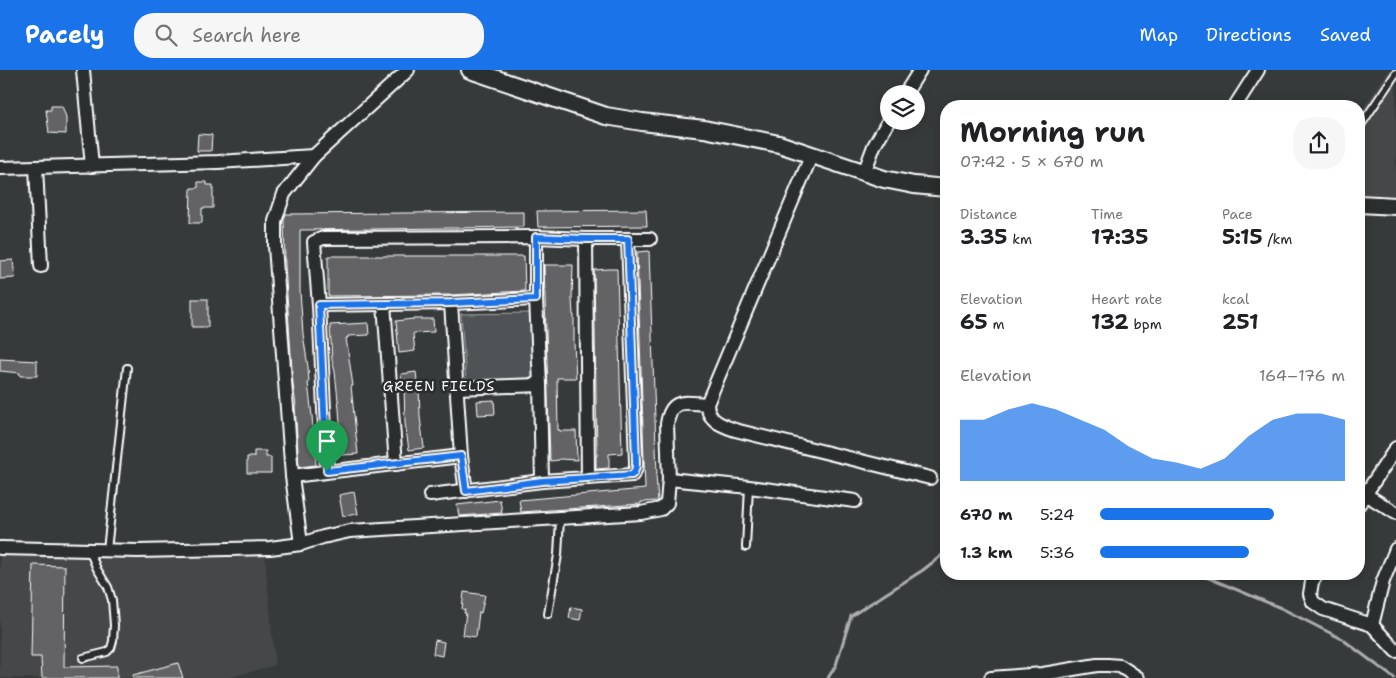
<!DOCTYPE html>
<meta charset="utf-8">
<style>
body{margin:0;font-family:"Shantell Sans",sans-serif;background:#f6f6f6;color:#202124;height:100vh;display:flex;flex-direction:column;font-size:19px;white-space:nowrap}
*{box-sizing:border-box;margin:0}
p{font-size:16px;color:#757577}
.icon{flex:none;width:28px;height:28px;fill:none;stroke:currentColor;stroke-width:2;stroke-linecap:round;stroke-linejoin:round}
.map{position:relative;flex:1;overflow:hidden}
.details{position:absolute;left:940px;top:30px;width:425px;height:480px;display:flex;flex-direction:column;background:#fff;border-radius:20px;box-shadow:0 2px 12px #0003}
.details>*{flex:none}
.fabs{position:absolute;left:880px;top:15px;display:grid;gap:10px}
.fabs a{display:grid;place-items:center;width:45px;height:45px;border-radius:50%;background:#fff;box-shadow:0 2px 12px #0003;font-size:25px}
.pin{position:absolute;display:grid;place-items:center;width:42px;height:42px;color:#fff;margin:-51px -21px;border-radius:50% 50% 50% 0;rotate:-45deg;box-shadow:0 0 5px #0007}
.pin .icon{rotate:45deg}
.round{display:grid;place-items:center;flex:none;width:52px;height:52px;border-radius:20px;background:#f6f6f6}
.overview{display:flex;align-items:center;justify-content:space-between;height:85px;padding:0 20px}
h1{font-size:28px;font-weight:700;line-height:38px}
.stats{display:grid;grid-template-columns:repeat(3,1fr);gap:8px;height:85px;padding:5px 20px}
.stats div{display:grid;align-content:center}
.stats b{font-size:21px;font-weight:700}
.stats small{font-size:14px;font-weight:400}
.stats p{font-size:14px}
.chart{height:140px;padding:10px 20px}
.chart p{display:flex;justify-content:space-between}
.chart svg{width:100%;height:90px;margin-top:5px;fill:#1a73e8;opacity:.7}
ul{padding:0 20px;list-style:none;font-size:16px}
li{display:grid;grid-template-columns:80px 60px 1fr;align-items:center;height:38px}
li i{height:12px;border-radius:6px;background:#1a73e8}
header{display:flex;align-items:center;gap:30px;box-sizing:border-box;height:70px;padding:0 25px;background:#1a73e8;color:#fff}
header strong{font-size:24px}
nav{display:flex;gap:28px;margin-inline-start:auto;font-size:18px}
.search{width:350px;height:45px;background:#f6f6f6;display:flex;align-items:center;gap:12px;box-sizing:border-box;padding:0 18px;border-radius:20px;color:#757577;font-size:19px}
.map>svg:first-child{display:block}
</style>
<header>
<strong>Pacely</strong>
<div class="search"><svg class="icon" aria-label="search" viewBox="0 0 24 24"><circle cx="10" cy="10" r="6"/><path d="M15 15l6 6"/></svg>Search here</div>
<nav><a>Map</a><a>Directions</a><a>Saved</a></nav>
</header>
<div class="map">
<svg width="1396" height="608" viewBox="0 0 1396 608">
<rect width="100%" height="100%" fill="#373a3b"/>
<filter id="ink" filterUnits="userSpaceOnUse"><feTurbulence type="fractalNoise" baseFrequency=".02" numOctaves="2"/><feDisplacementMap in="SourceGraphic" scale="10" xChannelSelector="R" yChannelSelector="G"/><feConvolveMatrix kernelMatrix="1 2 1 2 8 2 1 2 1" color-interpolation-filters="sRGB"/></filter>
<g filter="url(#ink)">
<!-- built -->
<g fill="#444748">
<path d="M1389,0H1396V126L1359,124V45Z"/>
<path d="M0,484L265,486L275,595L228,608H0Z"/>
</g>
<!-- green -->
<path fill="#505354" stroke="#a8a9aa" d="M534,243L536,311L466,312L461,244Z"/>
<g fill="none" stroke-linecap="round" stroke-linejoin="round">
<!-- stream -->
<g stroke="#adaeaf" stroke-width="3">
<path d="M1199,504L1281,538L1342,569L1394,608"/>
<path d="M828,608L836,595L851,546L923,500L946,482"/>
</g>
</g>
<!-- building -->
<g fill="#636465" stroke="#fff">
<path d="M51,36H62L66,47V64L49,63L46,40H51Z"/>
<path d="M198,64L212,65L211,81H197Z"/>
<path d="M198,112H207V115H213V138H202V153H190L191,118H198Z"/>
<path d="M646,140L647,156L538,157L537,141Z"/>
<path d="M524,142V157L300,160V221L303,264L308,297L309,313H308L312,346L316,395L299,397L295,336L296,335L293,315L285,195L284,149L286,144Z"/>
<path d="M649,181L657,405H656L658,431L641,432V434L521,442L519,430L645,419L637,182Z"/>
<path d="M328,186H524L525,221L451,225L328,226Z"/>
<path d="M13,190L15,208L0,209V191Z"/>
<path d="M544,195H573L572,229L573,245H574V273L576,308H557L558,360H560V361H576L577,390L559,389V390L550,391Z"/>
<path d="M609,199H617L622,383L609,384V398L596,399V386H597L594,200Z"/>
<rect x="192" y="229" width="16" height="28"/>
<path d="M413,249H433L434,262L414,263L413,264L415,281L399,283L396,251Z"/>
<path d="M368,253L369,265L348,266V268H346L353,316H351L358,384L342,385L339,339L335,302L332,290L330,255Z"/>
<path d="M0,289L37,291V306H20V303L0,301Z"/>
<path d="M416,302L418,318H419L420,347L424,378L409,380L405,353L404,315H402L401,304Z"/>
<path d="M494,330L495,344L478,345L477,331Z"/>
<path d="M254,381H266V387H271V403H247V387H254Z"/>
<path d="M354,422L358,444L343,446L339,425Z"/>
<path d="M500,430L502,443L459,446L457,435Z"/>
<path d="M33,495L65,496L64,597L117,596V608H42L41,587H31Z"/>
<path d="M464,522L485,525L481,543L479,542L476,567L463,565L466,543H464L465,540L462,539Z"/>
<path d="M571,537L582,539L580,550L569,548Z"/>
<path d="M435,570L444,572L442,586L433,584Z"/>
<path d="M178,593L183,608H133V605Z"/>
</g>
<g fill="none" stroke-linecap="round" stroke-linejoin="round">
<!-- service casing -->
<g stroke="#fff" stroke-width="10">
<g id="service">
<path d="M1359,58L1396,3"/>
<path d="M746,477L749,417"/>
<path d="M107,480L127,298"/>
<path d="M548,544L558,485L560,448"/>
<path d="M83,588L107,582L111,578L113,571L114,555L112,530L108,517L97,499L89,480"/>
</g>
</g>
<!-- minor casing -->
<g stroke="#fff" stroke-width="16">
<g id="minor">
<path d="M83,0L92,96"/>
<path d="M905,24L920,0"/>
<path d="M1235,36L1258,0"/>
<path d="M812,84L707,334C708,351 721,355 735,360L930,408"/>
<path d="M36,97L41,196"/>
<path d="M0,98L218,92L314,86L408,0"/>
<path d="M864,103L874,76L889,50"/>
<path d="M536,167V229L540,315L542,411"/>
<path d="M586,169L588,408"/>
<path d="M451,233L461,386L466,421"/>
<path d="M384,234L396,394"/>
<path d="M319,235L451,233L536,229"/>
<path d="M457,318L540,315"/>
<path d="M327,401L319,235L314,172L323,168L536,167L586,169H650"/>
<path d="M292,406L461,386"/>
<path d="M669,409L749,417L855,431"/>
<path d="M1365,424L1396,443"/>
<path d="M430,425L542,411L632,405C636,401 636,398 636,392L628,169"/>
<path d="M1359,434L1396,378"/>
<path d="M301,474L292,406L275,176V151L284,124L314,86"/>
<path d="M0,478L138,481L270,478L301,474L323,467L350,461L641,443L661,439L667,433L669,409L667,354C671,327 685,333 707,334"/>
<path d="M1317,504L1312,512L1310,524L1313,532L1323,539L1372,555L1396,581"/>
<path d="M1372,555L1383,511L1396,479"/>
<path d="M991,608L1043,604L1097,595H1108L1120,596L1138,608"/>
</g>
</g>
<!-- tertiary casing -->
<g stroke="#fff" stroke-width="20">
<g id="tertiary">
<path d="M470,0L606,46L642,52L704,59L779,74L884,109L914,115L946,118"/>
<path d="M1359,134L1396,136"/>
</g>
</g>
<!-- service -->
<use href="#service" stroke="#2a2d2e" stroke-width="6"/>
<!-- minor -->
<use href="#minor" stroke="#2a2d2e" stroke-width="12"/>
<!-- tertiary -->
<use href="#tertiary" stroke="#2a2d2e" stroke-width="16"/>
</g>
</g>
<g fill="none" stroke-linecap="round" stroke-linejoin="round" filter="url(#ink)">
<!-- route casing -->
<g stroke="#fff" stroke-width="10">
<path id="route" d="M536,167L586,169H628L636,392C636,397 636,401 632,405L542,411L466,421L461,386L327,401L319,235L451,233L536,229Z"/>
</g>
<!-- route -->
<use href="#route" stroke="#1a73e8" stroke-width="6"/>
</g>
<g text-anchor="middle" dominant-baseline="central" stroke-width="5" stroke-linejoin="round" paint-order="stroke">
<!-- neighbourhood labels -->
<g font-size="14" letter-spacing="1" fill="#fff" stroke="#2a2d2e">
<text x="439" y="316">GREEN FIELDS</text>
</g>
</g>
</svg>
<div class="fabs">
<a><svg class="icon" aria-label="layers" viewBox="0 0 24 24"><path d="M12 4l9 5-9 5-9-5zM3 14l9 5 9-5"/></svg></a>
</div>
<div class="pin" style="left:327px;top:401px;background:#1e9e55"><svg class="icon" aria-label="arrive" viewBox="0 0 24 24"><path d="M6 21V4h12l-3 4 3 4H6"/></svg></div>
<section class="details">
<div class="overview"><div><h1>Morning run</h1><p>07:42 · 5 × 670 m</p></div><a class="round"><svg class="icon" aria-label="share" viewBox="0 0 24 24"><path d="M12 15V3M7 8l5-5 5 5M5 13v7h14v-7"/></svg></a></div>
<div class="stats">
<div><p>Distance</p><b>3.35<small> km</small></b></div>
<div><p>Time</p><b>17:35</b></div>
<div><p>Pace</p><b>5:15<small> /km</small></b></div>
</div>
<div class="stats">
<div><p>Elevation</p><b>65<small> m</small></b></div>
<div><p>Heart rate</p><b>132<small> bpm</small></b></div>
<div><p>kcal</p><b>251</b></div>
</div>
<div class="chart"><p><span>Elevation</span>164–176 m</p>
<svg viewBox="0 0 160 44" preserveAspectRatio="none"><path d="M0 44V14L10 14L20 9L30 6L40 9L50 14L60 19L70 27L80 33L90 35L100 38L110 33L120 22L130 14L140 11L150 11L160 14V44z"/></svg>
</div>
<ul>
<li><b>670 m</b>5:24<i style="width:71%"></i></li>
<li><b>1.3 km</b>5:36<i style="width:61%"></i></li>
</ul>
</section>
</div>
